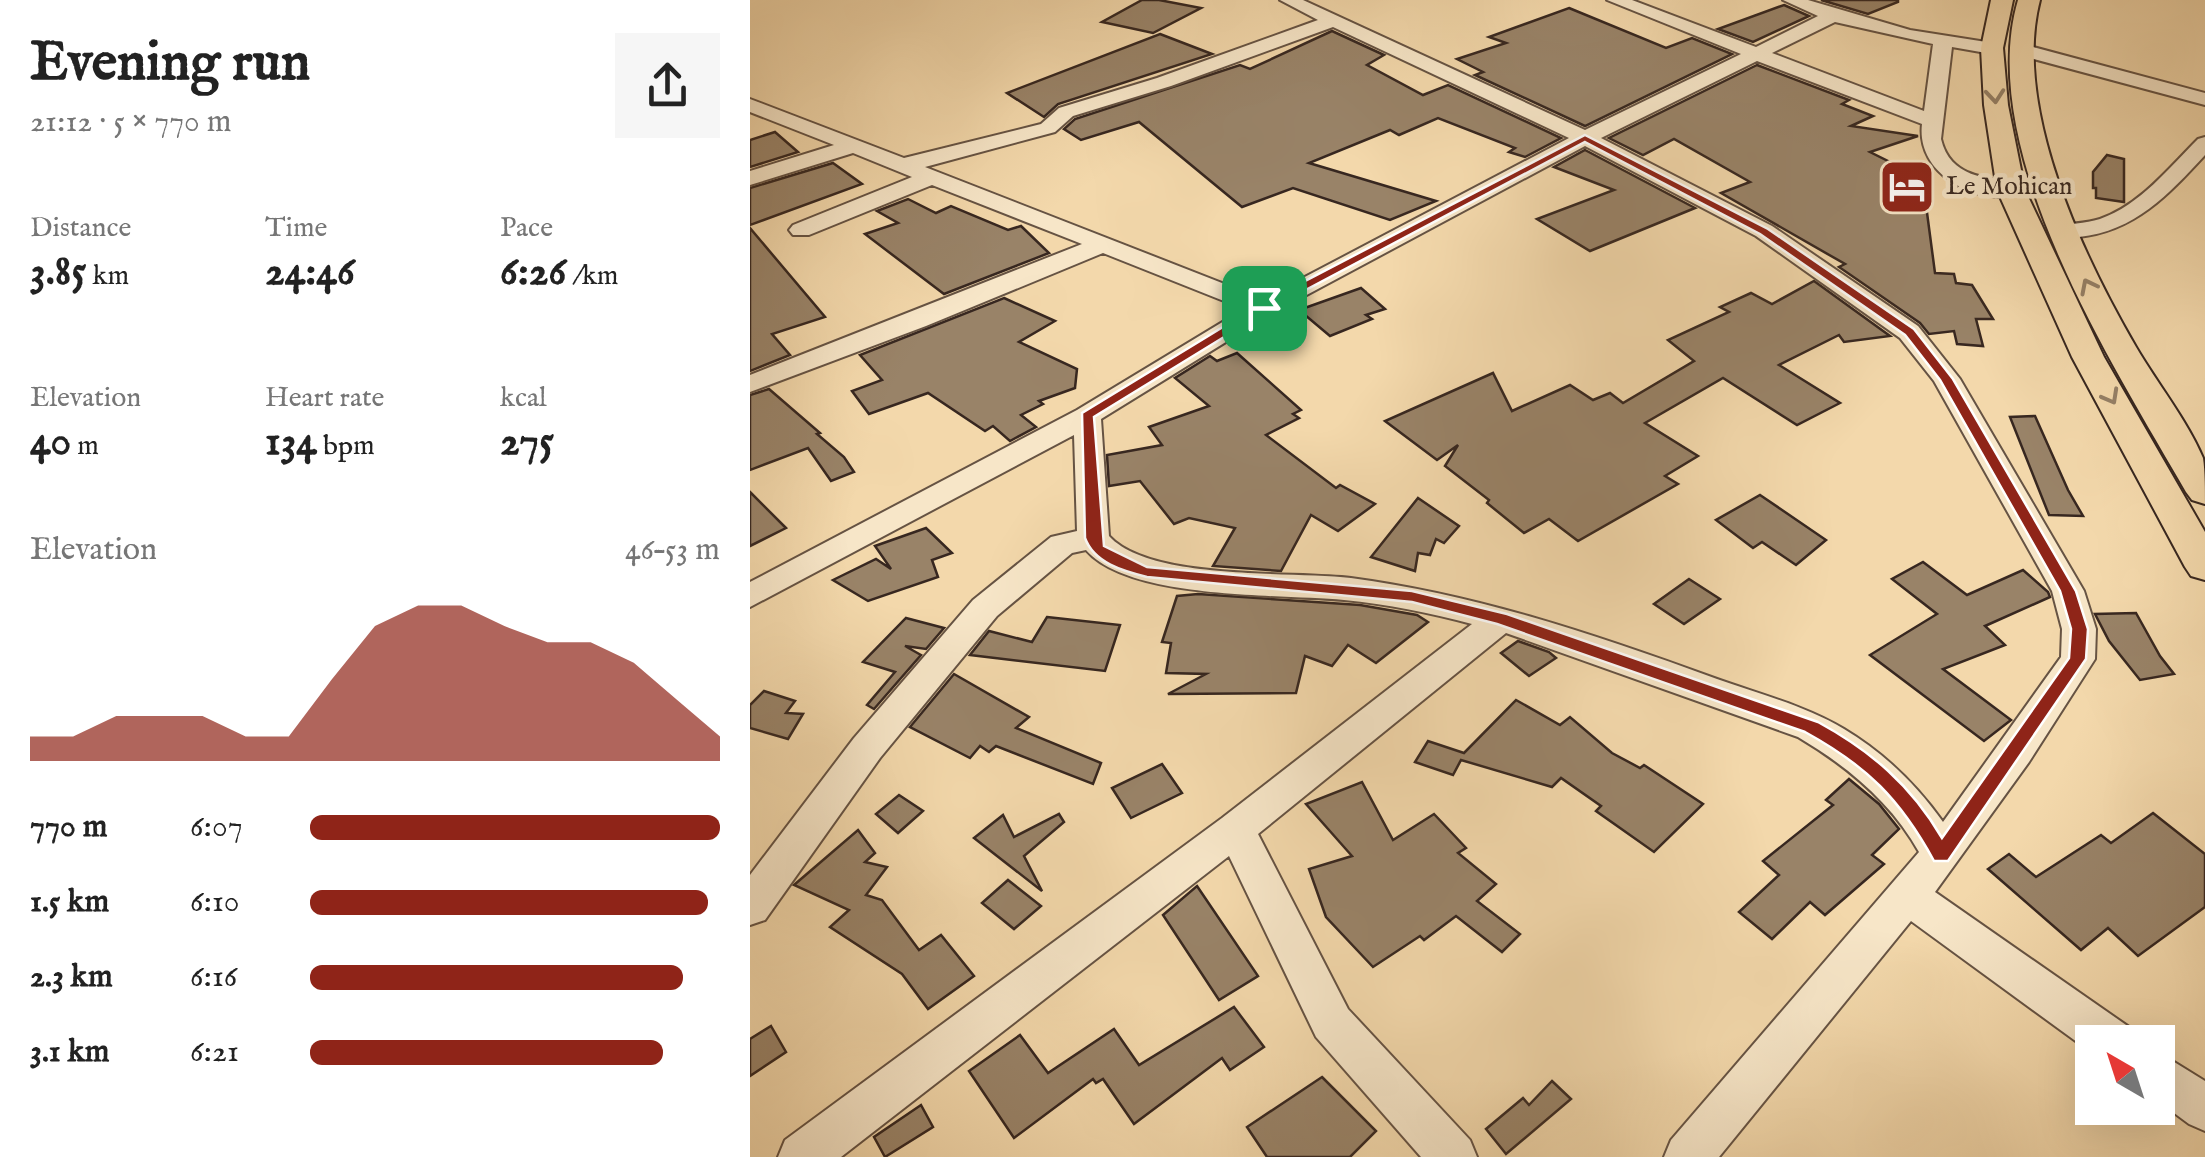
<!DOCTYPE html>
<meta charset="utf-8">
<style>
body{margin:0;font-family:"IM FELL English",serif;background:#f6f6f6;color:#222;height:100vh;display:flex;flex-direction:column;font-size:38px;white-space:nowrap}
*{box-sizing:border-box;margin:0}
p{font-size:32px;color:#767676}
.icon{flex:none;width:55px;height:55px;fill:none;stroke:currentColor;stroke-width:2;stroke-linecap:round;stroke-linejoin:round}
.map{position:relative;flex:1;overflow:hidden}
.panel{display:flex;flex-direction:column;background:#fff;width:750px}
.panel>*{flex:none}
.needle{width:65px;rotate:321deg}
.fabs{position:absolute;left:1325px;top:1025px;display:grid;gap:20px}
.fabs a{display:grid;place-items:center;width:100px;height:100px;border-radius:0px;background:#fff;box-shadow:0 10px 40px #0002;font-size:50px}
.pin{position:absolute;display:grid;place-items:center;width:85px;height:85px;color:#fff;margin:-42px;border-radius:20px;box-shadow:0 5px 15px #0006}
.round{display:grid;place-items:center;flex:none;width:105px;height:105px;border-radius:0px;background:#f6f6f6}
.head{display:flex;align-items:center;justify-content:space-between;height:170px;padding:0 30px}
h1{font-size:55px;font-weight:700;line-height:75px}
.stats{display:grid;grid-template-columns:repeat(3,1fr);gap:15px;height:170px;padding:10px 30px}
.stats div{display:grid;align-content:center}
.stats b{font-size:42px;font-weight:700}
.stats small{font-size:28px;font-weight:400}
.stats p{font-size:28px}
.chart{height:280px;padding:20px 30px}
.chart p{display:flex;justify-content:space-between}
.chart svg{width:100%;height:180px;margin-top:10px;fill:#8f2418;opacity:.7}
ul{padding:0 30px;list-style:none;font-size:32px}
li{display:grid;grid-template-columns:160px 120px 1fr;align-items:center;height:75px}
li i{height:25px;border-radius:12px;background:#8f2418}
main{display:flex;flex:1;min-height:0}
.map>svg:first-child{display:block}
</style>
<main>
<section class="panel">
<div class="head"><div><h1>Evening run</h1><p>21:12 · 5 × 770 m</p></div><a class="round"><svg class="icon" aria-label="share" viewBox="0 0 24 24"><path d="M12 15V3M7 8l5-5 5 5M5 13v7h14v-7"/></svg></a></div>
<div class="stats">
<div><p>Distance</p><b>3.85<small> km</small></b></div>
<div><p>Time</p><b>24:46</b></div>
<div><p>Pace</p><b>6:26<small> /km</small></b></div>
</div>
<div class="stats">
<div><p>Elevation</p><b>40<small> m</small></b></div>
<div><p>Heart rate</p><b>134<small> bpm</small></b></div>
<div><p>kcal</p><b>275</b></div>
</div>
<div class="chart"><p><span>Elevation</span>46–53 m</p>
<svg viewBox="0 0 160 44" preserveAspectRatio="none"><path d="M0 44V38L10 38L20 33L30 33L40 33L50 38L60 38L70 24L80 11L90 6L100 6L110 11L120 15L130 15L140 20L150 29L160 38V44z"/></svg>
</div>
<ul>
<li><b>770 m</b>6:07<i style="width:100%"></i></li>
<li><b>1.5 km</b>6:10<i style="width:97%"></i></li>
<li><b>2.3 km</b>6:16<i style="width:91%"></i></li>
<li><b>3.1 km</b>6:21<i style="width:86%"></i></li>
</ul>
</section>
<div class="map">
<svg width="1455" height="1157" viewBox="0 0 1455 1157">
<rect width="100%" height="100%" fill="#f3d8ab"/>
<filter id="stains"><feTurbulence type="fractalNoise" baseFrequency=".002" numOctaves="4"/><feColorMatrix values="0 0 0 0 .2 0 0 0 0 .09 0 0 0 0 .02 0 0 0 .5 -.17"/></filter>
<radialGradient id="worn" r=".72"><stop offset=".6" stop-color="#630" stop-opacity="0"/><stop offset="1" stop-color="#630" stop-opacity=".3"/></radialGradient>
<!-- building -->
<g fill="#998368" stroke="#372720" stroke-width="2.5">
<path d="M392,0H409L451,8L403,33L352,22Z"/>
<path d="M1071,0H1148V2L1118,14Z"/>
<path d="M1034,5L1059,16L1003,42L968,29Z"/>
<path d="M819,8L916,48L942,38L982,54L835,126L725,75L733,72L707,59L756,43L739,37Z"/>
<path d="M582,31L634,55L617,65L673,95L698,85L811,138L775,157L759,152L765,148L688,118L649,135L640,130L559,163L686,201L640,220L543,188L492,207L389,122L331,140L314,129L325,119L490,65L500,69Z"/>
<path d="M410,34L462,54L308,104L294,117L257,93Z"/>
<path d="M1007,65L1099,100L1092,104L1123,116L1101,126L1168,136L1120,152L1152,168L1174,192L1161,193L1176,205L1185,273L1204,274L1206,283L1222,285L1243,319H1226L1233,346L1207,344L1204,331L1179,334L1170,323L1089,267L1095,264L971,193L1000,182L924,139L893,155L859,138Z"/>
<path d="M25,132L48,152L0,167V140Z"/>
<path d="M835,150L945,208L840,251L787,219L864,190L804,167Z"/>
<path d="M1357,155L1374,159V202L1346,198V188H1343V172Z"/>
<path d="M83,163L112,184L0,225V188Z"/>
<path d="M158,199L186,213L201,206L258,230L271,226L299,253L194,294L115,234L148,223L127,211Z"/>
<path d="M0,228L75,317L22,334L40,355L0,371Z"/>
<path d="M1064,281L1140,336L1094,342L1089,335L1029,365L1090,403L1047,425L973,378L895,423L948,456L915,476L928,484L828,541L799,519L774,533L737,503L739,500L695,466L708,445L687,460L635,421L743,373L762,411L820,385L843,400L860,393L873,403L944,361L918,340L979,312L970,307L1001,293L1022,304Z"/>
<path d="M611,288L635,309L616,315L622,319L580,336L549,310Z"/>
<path d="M254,298L305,321L269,342L327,369L325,388L289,401L293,404L271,415L286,427L260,441L243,426L235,431L178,393L119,414L102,391L132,380L110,355Z"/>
<path d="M487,353L551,410L543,414L549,418L516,435L586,488L590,485L625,504L588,531L561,515L531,571L463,566L485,528L439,518L424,524L390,481L359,486L357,455L412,445L399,427L459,406L425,378L460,356L467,361Z"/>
<path d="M19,389L70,433L67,434L94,457L104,472L81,481L58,448L0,470V395Z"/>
<path d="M1285,416L1318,490L1333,516L1299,515L1260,417Z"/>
<path d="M0,492L36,528L0,546Z"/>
<path d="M1010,495L1076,540L1046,565L1012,542L1003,548L966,520Z"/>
<path d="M668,498L709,526L694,543L686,539L680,555L668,553L665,571L621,557Z"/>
<path d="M176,528L202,553L182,560L188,577L118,601L83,580L126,559L141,569L125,546Z"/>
<path d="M1173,562L1217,595L1273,570L1298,592L1300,597L1235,626L1255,645L1193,669L1261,720L1234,741L1120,655L1187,614L1142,579Z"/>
<path d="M939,579L970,599L934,624L904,604Z"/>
<path d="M448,594L610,605L667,615L678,622L626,663L598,645L582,666L555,656L546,693L418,694L456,674L416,673L421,643L412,642L427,596Z"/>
<path d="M1386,613L1410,656L1424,674L1390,680L1359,641L1345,614Z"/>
<path d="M297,617L370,625L355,671L220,655L239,631L282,642Z"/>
<path d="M156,618L194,628L176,649L155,646L171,655L124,709L117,705L145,672L113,662Z"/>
<path d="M768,641L799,652L806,658L779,676L751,653Z"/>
<path d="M204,674L279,717L266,728L351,763L343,784L246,746L239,752L230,746L220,758L160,727Z"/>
<path d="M14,691L45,701L36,713L53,714L38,739L0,728V705Z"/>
<path d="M766,700L810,725L820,717L862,753L890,768L894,765L953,804L904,852L846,811L851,806L811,778L802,787L711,760L703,775L665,762L678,741L714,753Z"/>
<path d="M412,764L432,793L381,818L362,788Z"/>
<path d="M1099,779L1129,804L1149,829L1122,855L1134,864L1075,915L1060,902L1022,939L989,912L1029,875L1013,861L1083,805L1076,800Z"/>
<path d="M612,782L643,840L684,814L716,848L708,853L746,884L727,901L770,934L752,952L706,916L674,940L670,936L623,967L576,917L559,869L602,856L556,804Z"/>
<path d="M149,795L173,811L148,833L126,814Z"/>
<path d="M1403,813L1455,854V907L1388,956L1358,928L1331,950L1238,869L1259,854L1286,877L1351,835L1361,843Z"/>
<path d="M309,814L314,822L274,856L292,891L224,838L253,815L264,837Z"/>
<path d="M108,830L125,853L115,862L137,867L116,895L132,900L169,950L191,935L224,976L178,1009L152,974L80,927L99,910L44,885Z"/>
<path d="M258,880L291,906L264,929L232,903Z"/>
<path d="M447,886L508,976L469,1000L413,915Z"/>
<path d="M484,1007L514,1047L480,1070L472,1058L384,1124L353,1079L346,1083L343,1079L264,1138L219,1071L270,1035L298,1073L364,1029L389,1065Z"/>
<path d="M21,1026L36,1052L0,1076V1039Z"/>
<path d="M572,1077L626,1131L600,1157H517L497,1127Z"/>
<path d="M802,1081L821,1099L756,1154L736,1129L773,1098L779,1105Z"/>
<path d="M171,1105L183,1127L135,1157L124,1137Z"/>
</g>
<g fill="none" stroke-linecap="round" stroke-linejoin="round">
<!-- minor casing -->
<g stroke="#665343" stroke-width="4">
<g id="minor">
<path d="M530,0H553L835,130L991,54L857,0H882L1006,47L1068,16L1033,0H1058L1160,30L1249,44V52L1242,54L1202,47L1191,139C1200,178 1236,177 1269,185L1272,190L1269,195C1225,205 1166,174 1172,124L1007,61L851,138L1022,226L1168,326L1210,379L1334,591L1346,629L1345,659L1279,762L1185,892L1379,1027L1385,1042H1342V1053L1161,921L969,1157H914L921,1140L1169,852C1141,802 1097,766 1048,737L756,633L508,834L598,1009L720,1140L727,1157H671L566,1037L479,856L91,1157H28L35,1140L472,818L722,624C681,613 637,604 594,600C530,594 379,600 336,550L322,553L247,616L130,758L15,920L0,925V875L104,738L223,600L301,537L327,531L324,435L0,607V582L327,410L494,309L353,253L176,326L0,392V375L332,244L182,185L59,235H43L39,230L43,225L162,177L103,153L0,185V171L84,145L0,112V99L154,158L291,124L309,108L407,78L568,20ZM1085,22L1183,44L1174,111L1022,53ZM583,27L819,138L513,299L175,167L305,132L323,116L421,86ZM835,146L1006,236L1150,338L1184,381L1302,591L1312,629L1311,657L1193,822C1166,784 1134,753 1094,729C1056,706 1009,694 967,679C847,635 728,595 601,578C541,571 400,581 359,536L351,419L523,313Z"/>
<path d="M1272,44L1455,93V105L1265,54V46Z"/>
<path d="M1455,137V155C1418,195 1385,231 1329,237C1316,238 1308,241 1299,232L1303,227C1318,223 1335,224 1350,219C1390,205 1419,168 1448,139Z"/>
<path d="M1408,1052L1455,1081V1131L1439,1124L1408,1101Z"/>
</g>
</g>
<!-- major casing -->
<g stroke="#372720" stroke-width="4">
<g id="major">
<path d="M1241,0H1263L1253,48L1258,105L1275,190L1354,357L1455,532V580L1441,576L1435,567L1322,357L1247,190L1234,105L1231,48Z"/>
<path d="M1268,0H1290C1262,107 1333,256 1386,347C1407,383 1437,420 1453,458C1455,471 1455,490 1455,504L1442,500L1436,492C1364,366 1224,151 1268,0Z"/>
</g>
</g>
<!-- minor -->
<use href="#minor" fill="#f7e6c8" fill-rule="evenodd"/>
<!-- major -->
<use href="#major" fill="#f3d8ab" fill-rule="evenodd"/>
</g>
<!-- one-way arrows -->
<defs><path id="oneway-chevron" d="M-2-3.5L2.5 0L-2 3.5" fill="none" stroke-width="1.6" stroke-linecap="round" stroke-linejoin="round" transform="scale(2.5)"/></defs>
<g stroke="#958066">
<use href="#oneway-chevron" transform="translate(1245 96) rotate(85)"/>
<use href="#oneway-chevron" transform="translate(1338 286) rotate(-117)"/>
<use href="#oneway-chevron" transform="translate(1361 397) rotate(61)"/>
</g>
<!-- route -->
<path fill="#8f2418" stroke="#fff" stroke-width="2.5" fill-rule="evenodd" d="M835,135L1018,229L1164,329L1203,379L1326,591L1338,629L1336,659L1198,861H1184C1150,799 1117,766 1055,732L747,624L662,602L397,577C373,571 344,563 335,538L332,413L509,305ZM835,142L1010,234L1155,335L1190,380L1310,591L1321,629L1319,658L1192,838C1161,785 1121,751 1068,722L757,614L662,591L397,567L354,546L344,417L518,310Z"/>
<!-- icons -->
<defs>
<g id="hotel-square" transform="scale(2.875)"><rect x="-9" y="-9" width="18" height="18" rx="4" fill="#8f2418" stroke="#f7e6c8"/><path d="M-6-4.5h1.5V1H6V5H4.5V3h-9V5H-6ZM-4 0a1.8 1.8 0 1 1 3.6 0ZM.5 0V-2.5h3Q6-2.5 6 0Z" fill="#fff"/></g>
</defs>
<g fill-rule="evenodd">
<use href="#hotel-square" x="1157" y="187"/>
</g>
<g text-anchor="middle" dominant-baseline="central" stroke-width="9" stroke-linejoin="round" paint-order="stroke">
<!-- far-poi labels -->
<g font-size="25" fill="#372720" stroke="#f7e6c8" text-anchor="start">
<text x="1196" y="187">Le Mohican</text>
</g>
</g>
<rect width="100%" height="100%" filter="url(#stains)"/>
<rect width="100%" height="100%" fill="url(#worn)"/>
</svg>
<div class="fabs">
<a><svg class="needle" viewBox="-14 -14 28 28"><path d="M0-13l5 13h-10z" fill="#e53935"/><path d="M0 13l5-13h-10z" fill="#767676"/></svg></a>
</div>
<div class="pin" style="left:514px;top:308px;background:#1e9e55"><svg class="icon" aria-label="arrive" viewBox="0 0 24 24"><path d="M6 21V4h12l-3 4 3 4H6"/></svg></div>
</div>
</main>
